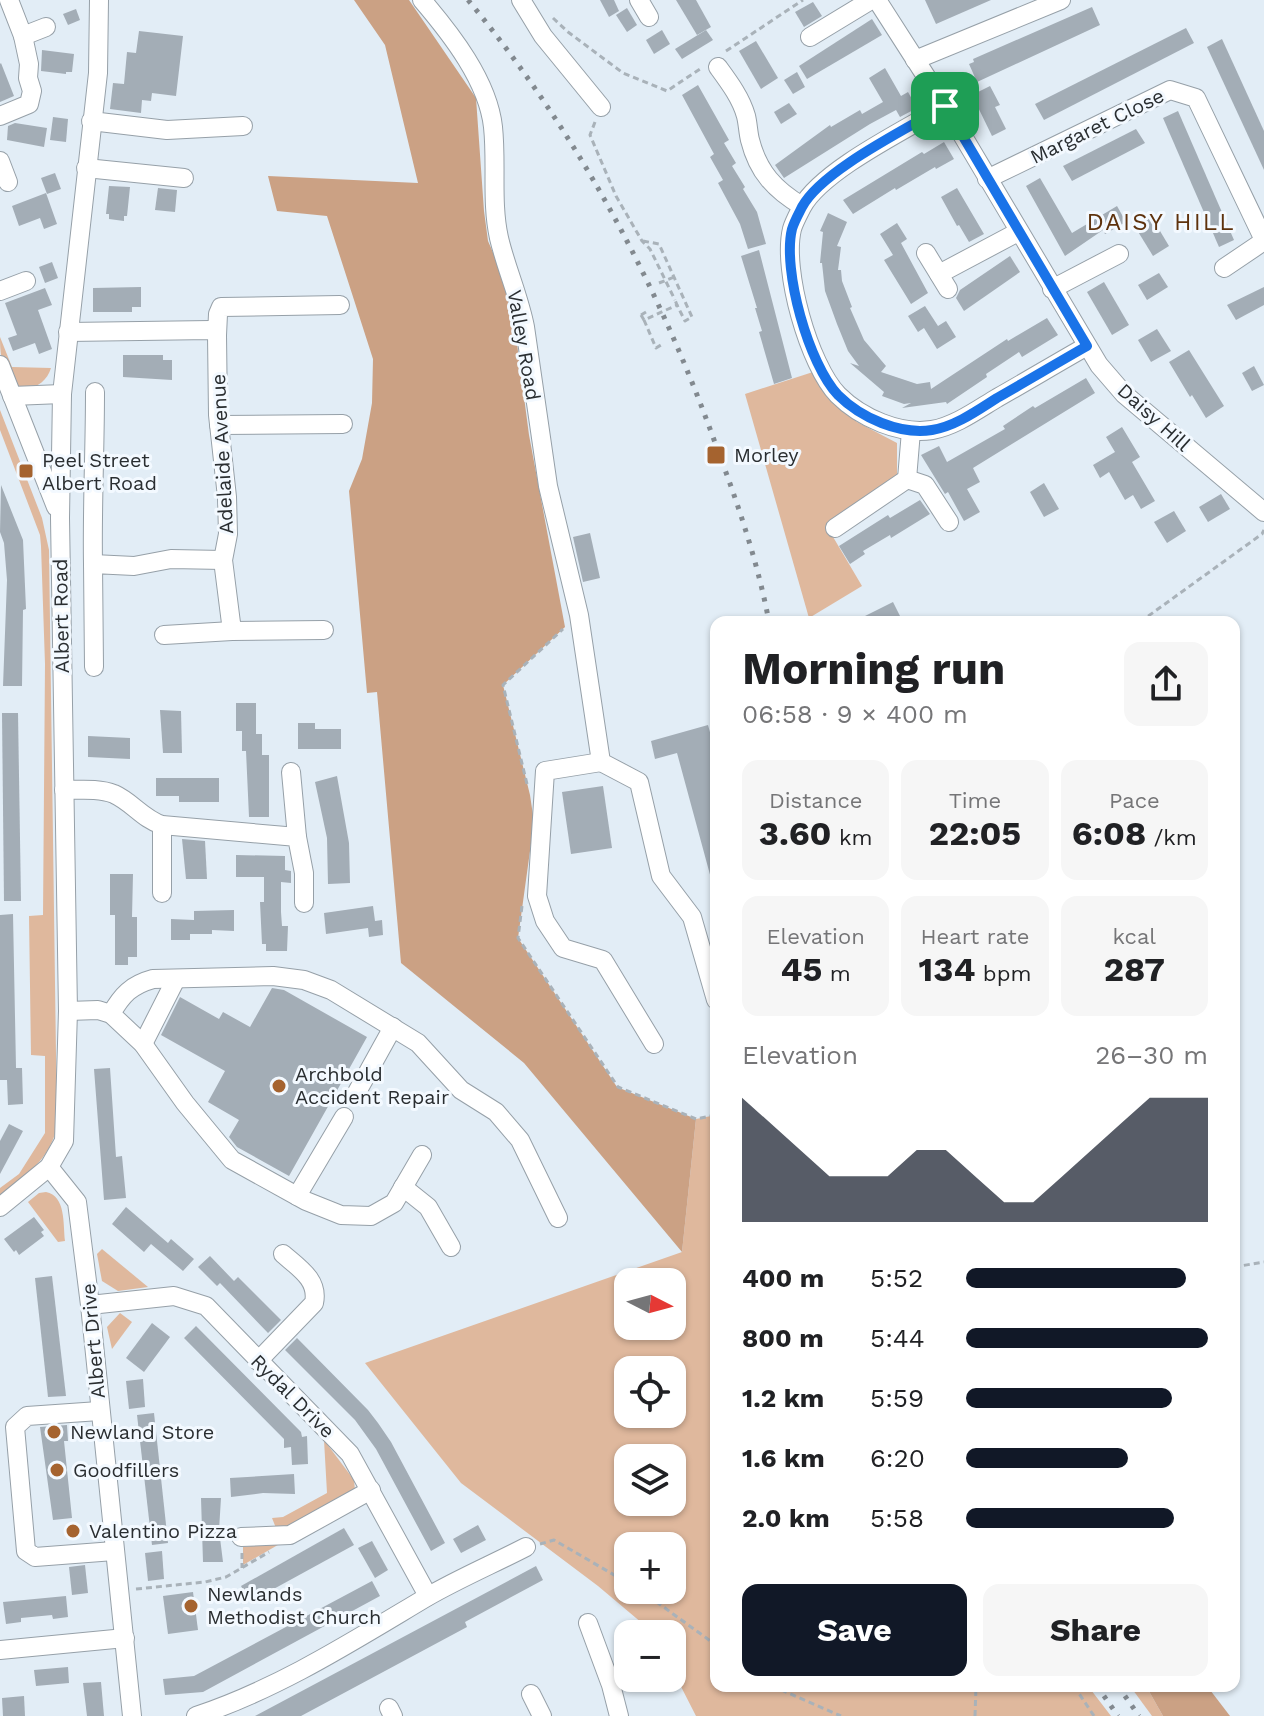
<!DOCTYPE html>
<meta charset="utf-8">
<style>
body{margin:0;font-family:"Work Sans",sans-serif;background:#f6f6f6;color:#202124;height:100vh;display:flex;flex-direction:column;font-size:30px;white-space:nowrap}
*{box-sizing:border-box;margin:0}
p{font-size:26px;color:#757577}
.icon{flex:none;width:44px;height:44px;fill:none;stroke:currentColor;stroke-width:2;stroke-linecap:round;stroke-linejoin:round}
.map{position:relative;flex:1;overflow:hidden}
.details{position:absolute;left:710px;top:616px;width:530px;height:1076px;display:flex;flex-direction:column;background:#fff;border-radius:16px;box-shadow:0 2px 6px #0004}
.details>*{flex:none}
.needle{width:52px;rotate:96deg}
.fabs{position:absolute;left:614px;top:1268px;display:grid;gap:16px}
.fabs a{display:grid;place-items:center;width:72px;height:72px;border-radius:16px;background:#fff;box-shadow:0 2px 6px #0004;font-size:40px}
.pin{position:absolute;display:grid;place-items:center;width:68px;height:68px;color:#fff;margin:-34px;border-radius:16px;box-shadow:0 4px 12px #0006}
.round{display:grid;place-items:center;flex:none;width:84px;height:84px;border-radius:16px;background:#f6f6f6}
.headline{display:flex;align-items:center;justify-content:space-between;height:136px;padding:0 32px}
h1{font-size:44px;font-weight:700;line-height:60px}
.figures{display:grid;grid-template-columns:repeat(3,1fr);gap:12px;height:136px;padding:8px 32px}
.figures div{display:grid;align-content:center;border-radius:16px;background:#f6f6f6;text-align:center}
.figures b{font-size:34px;font-weight:700}
.figures small{font-size:22px;font-weight:400}
.figures p{font-size:22px}
.chart{height:224px;padding:16px 32px}
.chart p{display:flex;justify-content:space-between}
.chart svg{width:100%;height:144px;margin-top:8px;fill:#111827;opacity:.7}
.cta{display:flex;gap:16px;margin-top:auto;padding:16px 32px}
.cta a{flex:1;height:92px;border-radius:16px;background:#111827;color:#fff;font-size:32px;font-weight:700;line-height:92px;text-align:center}
.cta a+a{background:#f6f6f6;color:#202124}
ul{padding:0 32px;list-style:none;font-size:26px}
li{display:grid;grid-template-columns:128px 96px 1fr;align-items:center;height:60px}
li i{height:20px;border-radius:10px;background:#111827}
.map>svg:first-child{display:block}
</style>
<div class="map">
<svg width="1264" height="1716" viewBox="0 0 1264 1716">
<rect width="100%" height="100%" fill="#e2edf6"/>
<!-- green -->
<g fill="#dfb89d" fill-rule="evenodd">
<path d="M0,337L12,367L51,368C45,389 19,396 7,375C1,363 0,351 0,337Z"/>
<path d="M813,372L840,408L857,422L897,443V479L826,525L862,586L809,618L745,394Z"/>
<path d="M0,410L42,518L49,550L57,1126C50,1160 26,1175 0,1195V1188L19,1174L45,1133V1056L31,1055L29,916L43,915L45,664L41,546L40,535L0,430Z"/>
<path d="M716,1115V1686H1088L1111,1716H696L672,1669V1634H655L598,1586L461,1483L365,1363L682,1252L696,1119ZM628,1282H672V1326H628ZM628,1370H672V1414H628ZM628,1458H672V1502H628ZM628,1546H672V1590H628Z"/>
<path d="M46,1192C66,1196 63,1224 65,1241L58,1242L28,1202L39,1193Z"/>
<path d="M102,1249L148,1287L118,1291L102,1281L97,1254Z"/>
<path d="M120,1313L132,1322L112,1349L107,1327Z"/>
<path d="M324,1440L354,1480L355,1490L287,1528H276L272,1518L283,1517L327,1493Z"/>
<path d="M283,1542L243,1565V1547Z"/>
<path d="M1130,1686H1146L1163,1716H1152Z"/>
</g>
<!-- forest -->
<g fill="#cba184">
<path d="M354,0H409L476,98L484,211L488,241L501,271L514,321L529,435L565,627L503,685L530,795L534,822L518,938L617,1087L696,1119L682,1252L524,1063L401,963L377,692L367,693L349,491L362,459L372,403L373,359L327,216L277,211L268,176L418,183L385,45Z"/>
<path d="M1146,1686H1207L1230,1716H1163Z"/>
</g>
<!-- building -->
<g fill="#a3adb6">
<path d="M600,0H614L619,11L609,17Z"/>
<path d="M676,0H696L711,27L697,35Z"/>
<path d="M925,0H991L936,24Z"/>
<path d="M813,2L822,16L804,27L795,12Z"/>
<path d="M1092,7L1100,25L977,82L969,64L974,62L973,59Z"/>
<path d="M627,8L637,25L627,32L616,15Z"/>
<path d="M76,9L80,20L68,25L63,14Z"/>
<path d="M872,19L882,35L807,79L799,66Z"/>
<path d="M1186,28L1194,43L1044,120L1035,104Z"/>
<path d="M662,30L670,44L654,54L646,40Z"/>
<path d="M706,30L713,40L682,59L675,49Z"/>
<path d="M139,31L183,36L176,96L152,93L151,101L142,100L141,113L110,109L113,83L124,84L127,52L136,53Z"/>
<path d="M1222,39L1264,131V170L1207,47Z"/>
<path d="M756,41L778,78L761,89L739,51Z"/>
<path d="M42,50L74,54L72,72H66V74L41,71Z"/>
<path d="M1,63L14,96L0,102V64Z"/>
<path d="M885,68L901,96L908,92L917,108L900,117L896,110L870,124L784,178L775,165L830,125L831,127L860,110L862,114L883,102L869,78Z"/>
<path d="M797,72L805,87L793,94L784,80Z"/>
<path d="M698,85L729,140L724,143L736,163L732,166L745,187L743,189L757,212L766,244L748,249L740,224L718,183L723,180L710,157L714,154L682,95Z"/>
<path d="M990,86L1000,105L995,107L1006,129L992,136L972,95Z"/>
<path d="M789,103L797,114L781,124L774,112Z"/>
<path d="M1178,111L1234,240L1219,247L1163,118Z"/>
<path d="M53,117L68,119L66,142L50,140Z"/>
<path d="M15,123L47,128L44,147L7,140L8,126Z"/>
<path d="M1136,129L1145,143L1072,181L1063,166Z"/>
<path d="M944,142L954,159L936,169L935,167L896,190L895,188L853,214L843,200L922,152L924,154Z"/>
<path d="M55,173L61,189L47,194L41,178Z"/>
<path d="M1040,178L1072,233L1117,206L1126,222L1105,234L1103,230L1065,256L1026,186Z"/>
<path d="M109,186L130,187L127,216H124V221L109,219V214H106Z"/>
<path d="M158,188L177,190L175,212L155,210Z"/>
<path d="M957,188L984,234L969,242L959,225L957,226L941,197Z"/>
<path d="M46,193L57,224L44,229L40,218L19,226L12,206Z"/>
<path d="M828,213L847,222L837,246L841,247L838,270H841L842,281L852,307L850,308L864,340L886,366L881,372L917,384L930,382L931,389L1007,339L1008,341L1047,318L1058,335L1022,357L1019,352L986,374L987,377L947,404L946,402L902,408L911,403L904,404L882,396L884,392L850,363L859,366L848,351L837,324L825,291L822,263H820L823,232L820,231Z"/>
<path d="M1151,216L1169,246L1153,256L1137,230V225Z"/>
<path d="M897,223L907,239L901,243L928,293L911,304L884,260L893,255L880,234Z"/>
<path d="M759,250L792,378L774,384L759,332L762,331L755,308H757L741,256Z"/>
<path d="M1010,256L1020,272L964,311L956,298L960,290Z"/>
<path d="M52,262L58,278L45,283L39,267Z"/>
<path d="M1159,273L1168,287L1147,300L1138,285Z"/>
<path d="M1104,282L1129,325L1112,335L1087,292Z"/>
<path d="M141,287V307H132V312H93V288Z"/>
<path d="M1264,287V305L1236,320L1227,305Z"/>
<path d="M45,288L52,305L38,310L52,349L39,354L35,343L13,351L8,338L17,335L5,303Z"/>
<path d="M925,306L938,326L946,321L956,337L937,349L924,328L918,332L908,316Z"/>
<path d="M1157,329L1171,351L1151,362L1138,340Z"/>
<path d="M1189,350L1224,406L1206,418L1192,395L1190,397L1169,362Z"/>
<path d="M123,355H163V360H172V380L123,377Z"/>
<path d="M1254,366L1264,385L1252,391L1242,373Z"/>
<path d="M1086,378L1095,393L973,468L980,482L967,489L980,512L964,521L948,492L945,494L921,455L939,446L947,462L1005,429L1003,426L1033,406L1035,408Z"/>
<path d="M1122,427L1140,457L1132,462L1155,501L1141,509L1133,495L1125,500L1109,472L1100,478L1093,465L1115,452L1106,437Z"/>
<path d="M1044,483L1059,509L1044,517L1030,492Z"/>
<path d="M1,485L23,540L26,609L23,610L22,686H3L7,580L4,543L0,532Z"/>
<path d="M1221,494L1230,509L1208,522L1199,507Z"/>
<path d="M920,500L930,514L891,538L890,535L863,551L865,554L850,564L839,546L888,515L890,518Z"/>
<path d="M1174,511L1186,531L1167,543L1154,522Z"/>
<path d="M590,533L600,578L583,582L573,537Z"/>
<path d="M893,602L903,622H853Z"/>
<path d="M236,703H256V734H262V755H269V817H249L246,751H242V731H236Z"/>
<path d="M160,710L181,711L182,753H163Z"/>
<path d="M2,713H18L21,901H4Z"/>
<path d="M298,723H315V729H341V749H298Z"/>
<path d="M708,725L716,754V882H712L677,753L655,759L651,741Z"/>
<path d="M88,736L130,738V759L88,757Z"/>
<path d="M337,776L349,843L350,883L328,884L327,838L315,782Z"/>
<path d="M156,778H219V802H179V796H156Z"/>
<path d="M603,786L612,848L571,854L562,792Z"/>
<path d="M182,839L205,841L207,879H186Z"/>
<path d="M236,855L285,856V870L291,871V883L281,882V912L282,926H288L287,951H266V944H262L260,902H264V877H236Z"/>
<path d="M110,874H133L132,917H137V957H128V965H115V915H110Z"/>
<path d="M373,906L375,921L382,920L383,935L369,937L368,928L326,934L324,913Z"/>
<path d="M234,910V931L212,930V934H190V940H171V919L194,920V911Z"/>
<path d="M13,914L16,1068H22L23,1104L8,1105L7,1080H0V915Z"/>
<path d="M272,988L284,990L367,1037L289,1176L237,1147L229,1137L239,1120L208,1102L225,1071L161,1035L180,997L219,1019L223,1012L250,1027Z"/>
<path d="M110,1068L116,1157L122,1156L126,1198L104,1200L94,1069Z"/>
<path d="M9,1124L23,1131L0,1174V1141Z"/>
<path d="M126,1207L168,1243L171,1239L194,1259L183,1271L151,1244L144,1252L112,1224Z"/>
<path d="M34,1217L44,1230L41,1232L44,1236L19,1255L16,1250L14,1252L4,1239Z"/>
<path d="M210,1256L234,1281L238,1277L281,1320L268,1333L220,1283L217,1286L198,1267Z"/>
<path d="M52,1276L66,1396L48,1397L35,1278Z"/>
<path d="M152,1323L170,1337L144,1372L126,1358Z"/>
<path d="M196,1326L301,1432L302,1437L307,1436L308,1464L292,1465L291,1447L284,1448V1439L184,1338Z"/>
<path d="M297,1338L368,1410L378,1423L391,1442L445,1543L431,1551L376,1449L355,1420L285,1350Z"/>
<path d="M143,1379L145,1407L129,1409L126,1381Z"/>
<path d="M154,1413L168,1543L152,1545L137,1415Z"/>
<path d="M67,1425L68,1441H64L72,1518L53,1520L40,1427Z"/>
<path d="M294,1474L295,1494L263,1493L231,1497L230,1478Z"/>
<path d="M201,1498H221L219,1530L223,1562H203Z"/>
<path d="M478,1525L486,1540L461,1553L453,1539Z"/>
<path d="M344,1528L354,1545L250,1602L241,1586Z"/>
<path d="M372,1541L388,1570L375,1578L358,1548Z"/>
<path d="M162,1551L164,1579L148,1581L145,1553Z"/>
<path d="M85,1565L88,1593L72,1595L69,1567Z"/>
<path d="M536,1566L543,1580L465,1622L467,1627L301,1716H255Z"/>
<path d="M372,1581L380,1596L203,1692L165,1695L163,1679L194,1676Z"/>
<path d="M193,1592L198,1630L168,1634L163,1596Z"/>
<path d="M66,1596L68,1617L53,1619L52,1615L21,1618V1622L6,1624L3,1602Z"/>
<path d="M68,1667L69,1683L36,1686L34,1670Z"/>
<path d="M101,1682L104,1716H87L83,1683Z"/>
<path d="M24,1696L25,1716H3L2,1698Z"/>
</g>
<g fill="none" stroke-linecap="round" stroke-linejoin="round">
<!-- minor casing -->
<g stroke="#96a0a8" stroke-width="20">
<g id="minor">
<path d="M422,0C451,34 488,81 493,127C497,164 491,202 499,238C506,268 519,296 525,327L548,486L579,615L601,762L639,782L661,876L692,917L716,1000"/>
<path d="M521,0L543,36L601,107"/>
<path d="M639,0L649,17"/>
<path d="M877,0L945,106L1099,365L1124,394L1264,512"/>
<path d="M23,36L46,27"/>
<path d="M810,37L871,0"/>
<path d="M915,60L1061,0"/>
<path d="M718,67C729,82 741,98 746,116C748,124 748,132 750,140C758,172 775,190 802,206"/>
<path d="M945,106C907,129 822,170 802,207C799,213 794,222 792,229C782,270 809,365 838,395C861,418 900,435 932,430C955,426 977,410 997,398C1027,381 1057,363 1087,346"/>
<path d="M0,116L29,104L32,91L28,78L29,64L23,36L9,0"/>
<path d="M91,121L167,130L243,126"/>
<path d="M0,161L8,182"/>
<path d="M86,168L184,178"/>
<path d="M987,179L1170,90L1196,98L1264,240"/>
<path d="M926,253L948,289"/>
<path d="M1224,268L1264,241"/>
<path d="M939,274L1018,232"/>
<path d="M1052,289L1119,254"/>
<path d="M0,291L26,281"/>
<path d="M68,332L211,330L217,335L218,415L227,497L228,534L223,560L232,631L324,630"/>
<path d="M217,335L218,314L221,307L340,305"/>
<path d="M0,365L56,507"/>
<path d="M12,396L62,394"/>
<path d="M219,425L343,424"/>
<path d="M907,479L911,431"/>
<path d="M835,528L907,479L925,485L949,522"/>
<path d="M93,564C92,507 95,450 95,392"/>
<path d="M164,635L232,631"/>
<path d="M94,667L93,564L134,566L171,559L223,560"/>
<path d="M601,762L545,771L537,896L545,921L563,948L603,960L654,1044"/>
<path d="M291,772L297,837"/>
<path d="M64,790C80,790 99,788 114,794C132,802 143,819 162,825L297,837L304,873V903"/>
<path d="M162,893V825"/>
<path d="M68,1011L98,1010L111,1014L143,1044L185,1103L232,1160L306,1201L341,1215L371,1216L394,1203L422,1155"/>
<path d="M111,1014C122,995 131,985 153,979L273,976L304,980L331,990L418,1043L461,1090L496,1112L520,1140L558,1218"/>
<path d="M143,1044L176,979"/>
<path d="M357,1092L393,1027"/>
<path d="M49,1167L77,1202L90,1305L132,1716"/>
<path d="M403,1187L428,1207L451,1247"/>
<path d="M297,1196L344,1117"/>
<path d="M0,1207L49,1167L64,1141L68,1011L60,518L62,394L98,73L99,0"/>
<path d="M90,1305L174,1296L206,1306L350,1454L428,1596"/>
<path d="M258,1361L314,1303C319,1280 299,1268 283,1254"/>
<path d="M99,1411L27,1416L15,1427L26,1551L35,1557L114,1551"/>
<path d="M241,1537L290,1535L371,1490"/>
<path d="M588,1623L611,1685L619,1716"/>
<path d="M0,1650L125,1638"/>
<path d="M531,1694L542,1716"/>
<path d="M389,1708L393,1716"/>
<path d="M196,1716C278,1689 353,1641 427,1597C458,1579 493,1564 526,1547"/>
</g>
</g>
<!-- path -->
<g stroke="#a9b2b9" stroke-width="3" stroke-dasharray="6 4" stroke-linecap="butt">
<path d="M553,18L568,32L623,73L667,91L703,67"/>
<path d="M726,51L803,0"/>
<path d="M595,122L590,135L616,196L642,241L650,249L675,300"/>
<path d="M643,241L659,244L692,317L685,321L677,305"/>
<path d="M659,283L674,277"/>
<path d="M641,315L646,312"/>
<path d="M644,320L656,348L661,345"/>
<path d="M1140,622L1262,534L1264,530"/>
<path d="M527,784L503,685L563,629"/>
<path d="M522,906L518,938L618,1087L696,1119L716,1115"/>
<path d="M1234,1267L1264,1262"/>
<path d="M540,1544L554,1540L628,1583"/>
<path d="M242,1553V1568"/>
<path d="M136,1589L205,1582L226,1577L269,1552"/>
<path d="M640,1590L716,1645"/>
<path d="M772,1686L841,1716"/>
<path d="M1074,1686L1094,1716"/>
<path d="M975,1716L976,1686"/>
</g>
<!-- minor -->
<use href="#minor" stroke="#fff" stroke-width="18"/>
<!-- rail -->
<g stroke="#82898f" stroke-width="5" stroke-dasharray="4 8" stroke-linecap="butt">
<path d="M468,0C578,133 659,286 717,448C738,504 758,563 769,622"/>
<path d="M1097,1686L1118,1716"/>
<path d="M1118,1686L1139,1716"/>
</g>
<!-- path-bridge -->
<path stroke="#a9b2b9" stroke-width="3" stroke-dasharray="6 4" stroke-linecap="butt" d="M641,315L644,320L677,305L675,300"/>
</g>
<g fill="none" stroke-linecap="round" stroke-linejoin="round">
<!-- route casing -->
<g stroke="#fff" stroke-width="16">
<path id="route" d="M945,106L1087,346C1057,363 1027,381 997,398C978,410 956,426 932,430C900,435 861,418 838,395C809,365 782,270 792,229C794,222 799,213 802,207C822,170 907,129 945,106Z"/>
</g>
<!-- route -->
<use href="#route" stroke="#1a73e8" stroke-width="10"/>
</g>
<!-- markers -->
<g fill="#a5632f" stroke="#f3f9ff" stroke-width="3">
<rect x="706" y="445" width="20" height="20" rx="4"/>
<rect x="18" y="463" width="16" height="16" rx="4"/>
<circle cx="279" cy="1086" r="8"/>
<circle cx="54" cy="1432" r="8"/>
<circle cx="57" cy="1470" r="8"/>
<circle cx="73" cy="1531" r="8"/>
<circle cx="191" cy="1606" r="8"/>
</g>
<g text-anchor="middle" dominant-baseline="central" stroke-width="6" stroke-linejoin="round" paint-order="stroke">
<!-- street labels -->
<g font-size="20" fill="#2a2e31" stroke="#f3f9ff">
<text transform="translate(1097 126) rotate(-26)">Margaret Close</text>
<text transform="translate(524 345) rotate(80)">Valley Road</text>
<text transform="translate(1154 417) rotate(42)">Daisy Hill</text>
<text transform="translate(222 454) rotate(-93)">Adelaide Avenue</text>
<text transform="translate(61 616) rotate(-91)">Albert Road</text>
<text transform="translate(93 1341) rotate(-95)">Albert Drive</text>
<text transform="translate(293 1396) rotate(45)">Rydal Drive</text>
</g>
<!-- poi labels -->
<g font-size="20" fill="#2a2e31" stroke="#f3f9ff" text-anchor="start">
<text x="734" y="455">Morley</text>
<text x="42" y="460">Peel Street<tspan x="42" dy="23">Albert Road</tspan></text>
<text x="295" y="1074">Archbold<tspan x="295" dy="23">Accident Repair</tspan></text>
<text x="70" y="1432">Newland Store</text>
<text x="73" y="1470">Goodfillers</text>
<text x="89" y="1531">Valentino Pizza</text>
<text x="207" y="1594">Newlands<tspan x="207" dy="23">Methodist Church</tspan></text>
</g>
<!-- quarter labels -->
<g font-size="24" letter-spacing="2" fill="#5e320d" stroke="#f3f9ff">
<text x="1161" y="222">DAISY HILL</text>
</g>
</g>
</svg>
<div class="fabs">
<a><svg class="needle" viewBox="-14 -14 28 28"><path d="M0-13l5 13h-10z" fill="#e53935"/><path d="M0 13l5-13h-10z" fill="#757577"/></svg></a>
<a><svg class="icon" aria-label="locate" viewBox="0 0 24 24"><circle cx="12" cy="12" r="6"/><path d="M12 2v4M12 18v4M2 12h4M18 12h4"/></svg></a>
<a><svg class="icon" aria-label="layers" viewBox="0 0 24 24"><path d="M12 4l9 5-9 5-9-5zM3 14l9 5 9-5"/></svg></a>
<a>+</a>
<a>−</a>
</div>
<div class="pin" style="left:945px;top:106px;background:#1e9e55"><svg class="icon" aria-label="arrive" viewBox="0 0 24 24"><path d="M6 21V4h12l-3 4 3 4H6"/></svg></div>
<section class="details">
<div class="headline"><div><h1>Morning run</h1><p>06:58 · 9 × 400 m</p></div><a class="round"><svg class="icon" aria-label="share" viewBox="0 0 24 24"><path d="M12 15V3M7 8l5-5 5 5M5 13v7h14v-7"/></svg></a></div>
<div class="figures">
<div><p>Distance</p><b>3.60<small> km</small></b></div>
<div><p>Time</p><b>22:05</b></div>
<div><p>Pace</p><b>6:08<small> /km</small></b></div>
</div>
<div class="figures">
<div><p>Elevation</p><b>45<small> m</small></b></div>
<div><p>Heart rate</p><b>134<small> bpm</small></b></div>
<div><p>kcal</p><b>287</b></div>
</div>
<div class="chart"><p><span>Elevation</span>26–30 m</p>
<svg viewBox="0 0 160 44" preserveAspectRatio="none"><path d="M0 44V6L10 14L20 22L30 30L40 30L50 30L60 22L70 22L80 30L90 38L100 38L110 30L120 22L130 14L140 6L150 6L160 6V44z"/></svg>
</div>
<ul>
<li><b>400 m</b>5:52<i style="width:91%"></i></li>
<li><b>800 m</b>5:44<i style="width:100%"></i></li>
<li><b>1.2 km</b>5:59<i style="width:85%"></i></li>
<li><b>1.6 km</b>6:20<i style="width:67%"></i></li>
<li><b>2.0 km</b>5:58<i style="width:86%"></i></li>
</ul>
<div class="cta"><a>Save</a><a>Share</a></div>
</section>
</div>
